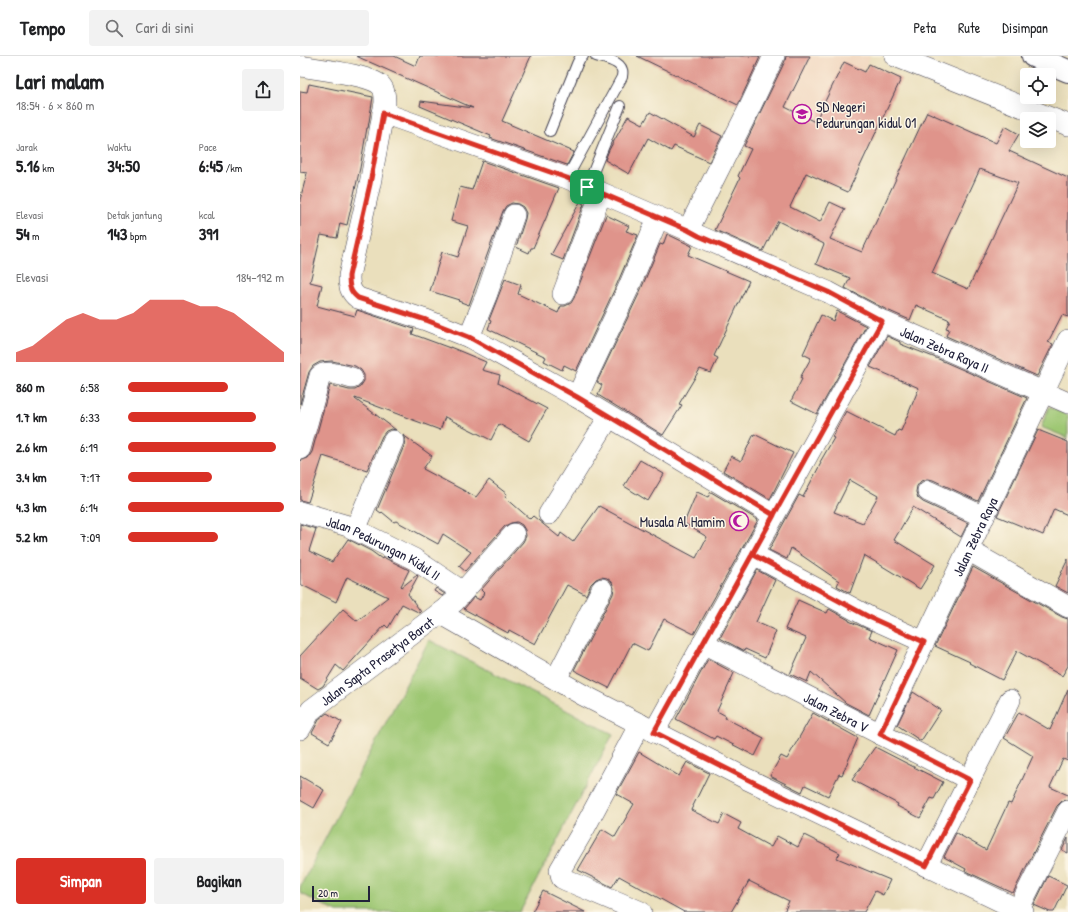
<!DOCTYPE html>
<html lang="id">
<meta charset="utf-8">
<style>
body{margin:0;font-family:"Patrick Hand",sans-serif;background:#f2f2f2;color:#202124;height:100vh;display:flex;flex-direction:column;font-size:15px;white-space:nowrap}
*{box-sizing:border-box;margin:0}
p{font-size:13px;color:#757577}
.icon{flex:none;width:22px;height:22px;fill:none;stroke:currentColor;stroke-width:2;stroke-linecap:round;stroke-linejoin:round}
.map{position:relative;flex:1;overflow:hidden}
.side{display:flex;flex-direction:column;background:#fff;width:300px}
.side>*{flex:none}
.fabs{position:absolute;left:720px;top:12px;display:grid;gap:8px}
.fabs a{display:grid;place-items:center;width:36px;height:36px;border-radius:4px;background:#fff;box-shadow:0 4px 16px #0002;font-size:20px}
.scale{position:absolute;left:12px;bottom:10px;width:58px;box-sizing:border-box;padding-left:4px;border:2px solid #22223b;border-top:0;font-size:11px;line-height:14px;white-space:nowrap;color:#22223b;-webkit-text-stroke:3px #fcf5e5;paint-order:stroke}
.pin{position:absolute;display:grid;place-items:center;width:34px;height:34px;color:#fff;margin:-17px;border-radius:8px;box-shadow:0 2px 6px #0006}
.round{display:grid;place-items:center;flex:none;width:42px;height:42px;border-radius:4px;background:#f2f2f2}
.summary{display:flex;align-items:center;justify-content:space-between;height:68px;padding:0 16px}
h1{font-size:22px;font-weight:800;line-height:30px}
.stats{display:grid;grid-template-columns:repeat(3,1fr);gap:6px;height:68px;padding:4px 16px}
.stats div{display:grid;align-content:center}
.stats b{font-size:17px;font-weight:800}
.stats small{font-size:11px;font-weight:400}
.stats p{font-size:11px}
.chart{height:112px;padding:8px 16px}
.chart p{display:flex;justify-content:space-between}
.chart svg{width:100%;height:72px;margin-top:4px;fill:#d93025;opacity:.7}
.button{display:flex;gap:8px;margin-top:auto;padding:8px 16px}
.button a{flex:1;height:46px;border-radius:4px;background:#d93025;color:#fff;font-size:16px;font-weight:800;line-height:46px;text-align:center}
.button a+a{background:#f2f2f2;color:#202124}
ul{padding:0 16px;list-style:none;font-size:13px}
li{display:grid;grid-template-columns:64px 48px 1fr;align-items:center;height:30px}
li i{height:10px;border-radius:5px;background:#d93025}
header{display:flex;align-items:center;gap:24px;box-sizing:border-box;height:56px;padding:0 20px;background:#fff;border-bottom:1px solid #e0e0e0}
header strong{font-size:19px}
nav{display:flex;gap:22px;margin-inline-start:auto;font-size:14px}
.search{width:280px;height:36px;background:#f2f2f2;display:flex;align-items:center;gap:10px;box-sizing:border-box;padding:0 14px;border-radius:4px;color:#757577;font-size:15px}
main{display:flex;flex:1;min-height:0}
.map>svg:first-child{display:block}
</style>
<header>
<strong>Tempo</strong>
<div class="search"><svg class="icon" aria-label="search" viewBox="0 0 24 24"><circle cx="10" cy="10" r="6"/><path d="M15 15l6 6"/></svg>Cari di sini</div>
<nav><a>Peta</a><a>Rute</a><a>Disimpan</a></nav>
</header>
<main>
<section class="side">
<div class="summary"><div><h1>Lari malam</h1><p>18:54 · 6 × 860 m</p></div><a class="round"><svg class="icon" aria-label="share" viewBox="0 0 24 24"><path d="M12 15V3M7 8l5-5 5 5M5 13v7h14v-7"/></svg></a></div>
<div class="stats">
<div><p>Jarak</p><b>5.16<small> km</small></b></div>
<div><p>Waktu</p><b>34:50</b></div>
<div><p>Pace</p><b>6:45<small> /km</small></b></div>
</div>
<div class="stats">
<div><p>Elevasi</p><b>54<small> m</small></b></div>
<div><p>Detak jantung</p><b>143<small> bpm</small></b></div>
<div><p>kcal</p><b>391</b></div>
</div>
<div class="chart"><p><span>Elevasi</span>184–192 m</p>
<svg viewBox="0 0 160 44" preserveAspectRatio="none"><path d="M0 44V38L10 34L20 26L30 18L40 14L50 18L60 18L70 14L80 6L90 6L100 6L110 10L120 10L130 14L140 22L150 30L160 38V44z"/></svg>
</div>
<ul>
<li><b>860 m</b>6:58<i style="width:64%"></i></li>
<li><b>1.7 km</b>6:33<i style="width:82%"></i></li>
<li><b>2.6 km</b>6:19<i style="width:95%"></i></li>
<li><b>3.4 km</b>7:17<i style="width:54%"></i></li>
<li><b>4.3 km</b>6:14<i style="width:100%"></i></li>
<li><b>5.2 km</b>7:09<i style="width:58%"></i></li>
</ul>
<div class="button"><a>Simpan</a><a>Bagikan</a></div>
</section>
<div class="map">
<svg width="768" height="856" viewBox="0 0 768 856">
<rect width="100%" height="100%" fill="#fcf5e5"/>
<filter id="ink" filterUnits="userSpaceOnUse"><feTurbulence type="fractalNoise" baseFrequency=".025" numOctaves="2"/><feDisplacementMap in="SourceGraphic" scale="8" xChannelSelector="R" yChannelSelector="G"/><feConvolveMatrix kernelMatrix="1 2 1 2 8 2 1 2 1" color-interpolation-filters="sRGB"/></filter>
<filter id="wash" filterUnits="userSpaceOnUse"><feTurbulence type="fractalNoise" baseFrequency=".012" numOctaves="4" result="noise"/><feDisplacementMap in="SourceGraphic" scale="16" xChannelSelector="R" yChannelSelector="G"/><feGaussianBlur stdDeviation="0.9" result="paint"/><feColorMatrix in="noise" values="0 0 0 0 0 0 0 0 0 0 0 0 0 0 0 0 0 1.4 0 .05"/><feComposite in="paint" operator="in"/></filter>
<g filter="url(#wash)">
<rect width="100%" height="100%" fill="#eadfbc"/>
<!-- built -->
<path fill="#f1d5bd" d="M477,0H568L570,1L522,102L468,41L460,36Z"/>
<!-- grass -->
<g fill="#9ec773" stroke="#607457">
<path d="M749,351L768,359V382L741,371Z"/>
<path d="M129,584L313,678L220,856H37L0,837V831Z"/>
</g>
<g id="blocks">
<!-- building -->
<g fill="#df948b" fill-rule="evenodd">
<path d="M56,0H94L116,10L120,0H231L202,65L274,96L267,109L190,82L191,80L120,50L121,45L173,52Z"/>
<path d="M337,0H458L460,1L438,49Z"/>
<path d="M486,0H510L485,51L515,66L544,6L565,16L569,8L601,23L548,136L506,117L490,151L520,166L530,146L545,153L530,183L562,196L627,56L696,87L705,70L719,78L709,95L768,122V261L762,259L748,286L753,288L737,320L646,280L649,273L646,272L650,264L616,249L610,264L587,254L545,232L550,222L516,208L524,188L478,165L463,195L415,174L440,122L438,120L451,93L444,90L485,5ZM680,113L718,127L668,233L632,217Z"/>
<path d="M9,28L73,41L68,72H67L60,112L47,169L40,167L37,182L21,179L10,226L22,229L17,250L55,260L57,254L114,273L112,278L150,292V291L186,306L182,314L200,319L198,327L247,353L229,385L199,368L191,384L145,361L140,374L55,342V343L96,374L91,373L86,375L82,380L67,414L23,400L8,446L0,444V405L8,402L12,396L30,329L49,334H55L60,331L64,325V319L61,314L55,310L32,305L20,306L13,310L9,316L0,348V144L7,117L0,116V35L7,36Z"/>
<path d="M350,56L394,81L400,69L422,80L409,106L374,90L371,95L348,82L329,118L305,104L309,94L328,60L343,68Z"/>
<path d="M182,105L259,132L233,192H231L229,197L216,191L225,163L226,157L223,151L218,148L212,147L206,150L203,155L169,249L158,245L159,244L130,235L142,196L158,201L168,170L151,165L160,131L172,134Z"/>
<path d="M280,146L284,148L263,204L251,199Z"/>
<path d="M306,159L329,170L326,175L338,179L317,228L276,315L264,309L262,314L244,305L246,301L188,273L191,265L189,264L205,223L221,229L218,238L258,257L261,250H265L271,247L274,242Z"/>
<path d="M367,178L392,190L388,199L449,225L414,300L418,302L411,317L400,313L379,348L382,349L363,379L298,339L302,329L297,326L339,238L360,188L363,189Z"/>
<path d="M537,255L566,270L517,358L491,345L502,323L500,322L511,302L503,298L521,259L533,265Z"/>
<path d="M587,280L600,286V288L636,302L727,342L678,445L633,424L627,423L621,425L617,430L616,436L618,442L623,446L668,467L661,481L613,451L594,484L635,509L620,533L564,499L550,537L537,530L539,525L491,492L487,503L469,494L499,439L503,441L521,407L520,406L534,382L532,381L546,355L595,380L598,374L601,375L619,332L570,311ZM550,424L578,440L563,467L534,456Z"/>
<path d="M738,374L768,386V459L754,453L743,479L697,460Z"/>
<path d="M454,378L493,397L470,443L423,415L431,400L441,405Z"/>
<path d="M103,379L132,400L123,413L176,441L189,424L207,438L205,441L230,463L233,460L259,481L261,477L273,486L299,450L396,502L407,481L384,467L397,436L408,441L411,436L458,464L394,578L364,563L348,595L332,587L309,632L274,614L313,538L314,532L312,526L307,522L301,521L296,523L291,528L286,539L267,529L235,588L209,574L208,577L164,553L174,541L180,544L184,537L181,534L223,486L226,480L225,474L222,469L217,466L211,467L205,470L165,515L159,510L171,496L143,478L138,488L96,465L94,466L82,456L81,457L77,454L104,390L105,384Z"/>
<path d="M340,404L364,418L348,445L324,430Z"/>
<path d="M0,468L16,473L9,495L32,506L48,483L71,495L82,503L83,501L109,514L101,530L102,531L117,519L118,520L108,538L121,556L120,557L102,548L88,572L85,569L43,615L36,609L23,630L18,633L0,622V600L43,553L57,565L88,541L47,521L36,546L0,528Z"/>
<path d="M768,503V537L755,530Z"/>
<path d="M673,511L762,561L768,563V610L762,620L717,595L702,624L669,607L670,606L635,590Z"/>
<path d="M457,514L475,524L456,566L476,575L465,602L445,593L444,595L420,582Z"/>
<path d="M136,532L145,538L142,540L134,535Z"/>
<path d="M498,544L527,557L529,553L549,564V565L572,575L569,581L598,594L569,659L546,647L511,616L507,626L490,618L506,582L485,573Z"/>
<path d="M408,603L434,617L417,655L426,660L425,662L464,682L455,700L416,680L414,683L376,663Z"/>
<path d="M768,633V705L763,703L750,731L768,739V743L762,745L757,750L713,837L665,815L666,813L644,801L656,777L686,794L708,747L711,748L733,700L704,682L705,681L719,656L750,674Z"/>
<path d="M613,636L641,654L621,685L597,669Z"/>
<path d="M27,657L42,666L29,687L12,677L20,662Z"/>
<path d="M513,657L558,682L542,719L539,718L528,740L505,729L502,736L470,720L481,700L487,703Z"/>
<path d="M575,691L643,726L634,743L631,742L620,762L597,750L598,748L552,724Z"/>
<path d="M339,696L379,720L387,706L409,717L391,754L419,768L424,758L441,767L438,773L471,791L477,780L498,791L504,779L540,797L537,802L590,824L583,839L575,835L564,856H484L489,845L449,825L431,856H384L319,820L312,831L278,814L302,773L315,781L334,748L316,738Z"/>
<path d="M0,720L24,734L14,752L0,744Z"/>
<path d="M768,782V797L762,794Z"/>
<path d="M748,820L767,829L754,856H750L734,849Z"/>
<path d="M243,835L285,856H232Z"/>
</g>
</g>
</g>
<g filter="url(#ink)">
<use href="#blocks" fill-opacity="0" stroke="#403e4e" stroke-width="1"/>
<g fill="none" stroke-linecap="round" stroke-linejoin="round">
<!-- lane casing -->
<g stroke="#403e4e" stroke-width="12">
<g id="lane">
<path d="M250,75L277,8L280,2L283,0"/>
<path d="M267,122L322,21C322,19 323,16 322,14C320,5 303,2 296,0"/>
<path d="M287,131L320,50"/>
</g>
</g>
<!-- street casing -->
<g stroke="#403e4e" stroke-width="22">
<g id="street">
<path d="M595,0L768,69"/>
<path d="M0,10C16,13 74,19 82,31C85,35 85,42 85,47L70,128L49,220C49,230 50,236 58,242L126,264L169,281L277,341L473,459"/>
<path id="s1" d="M83,57L267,122L388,174L399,180L528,236L582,265L768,347"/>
<path d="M388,174L449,53L474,0"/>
<path d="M263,238L301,137"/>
<path d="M169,281L186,240L214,159"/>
<path d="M277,341L328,233L358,162"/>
<path d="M0,393L20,320C27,313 43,320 52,322"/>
<path d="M628,435L684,461"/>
<path id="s2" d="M0,456L48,470L114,503L163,536"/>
<path d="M249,458L309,361"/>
<path d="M55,474L93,385"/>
<path d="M668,494L768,551"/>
<path d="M452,498L569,561L624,586"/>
<path d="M140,557L283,639L447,723L723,856"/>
<path id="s3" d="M403,587L670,724"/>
<path d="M256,623L302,533"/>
<path d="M340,668L284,773L260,814L262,822L266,824L341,856"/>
<path id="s4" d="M0,673L11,654L140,557L154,546L214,478"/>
<path d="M354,676L582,265"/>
<path id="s5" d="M580,678L768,284"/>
<path d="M626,810L710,644"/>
<path d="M718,854L768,755"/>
</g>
</g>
<!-- primary casing -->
<g stroke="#403e4e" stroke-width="24">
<path id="primary" d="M733,0L768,15"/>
</g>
<!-- lane -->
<use href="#lane" stroke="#fff" stroke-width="10"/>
<!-- street -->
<use href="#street" stroke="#fff" stroke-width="21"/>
<!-- primary -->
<use href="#primary" stroke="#fff" stroke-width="22"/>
</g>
</g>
<g fill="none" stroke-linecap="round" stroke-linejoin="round" filter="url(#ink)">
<!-- route casing -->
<g stroke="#fff" stroke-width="8">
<path id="route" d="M287,131L267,122L83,57L70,128L49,220C49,230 50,236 58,242L126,264L169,281L277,341L474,459L354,676L447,723L626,810L670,724L580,678L624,586L569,561L452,498L582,265L528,236L399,180L388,174L287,131"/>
</g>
<!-- route -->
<use href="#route" stroke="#d93025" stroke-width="5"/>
</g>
<!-- icons -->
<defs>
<g id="school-ring" transform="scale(1)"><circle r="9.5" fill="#fcf5e5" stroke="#b5179e" stroke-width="1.5"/><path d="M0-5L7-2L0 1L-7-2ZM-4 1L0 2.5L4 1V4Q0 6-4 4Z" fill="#b5179e"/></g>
<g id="mosque-ring" transform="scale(1)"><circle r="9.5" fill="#fcf5e5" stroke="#b5179e" stroke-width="1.5"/><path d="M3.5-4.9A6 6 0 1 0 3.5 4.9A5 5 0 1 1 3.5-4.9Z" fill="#b5179e"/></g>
</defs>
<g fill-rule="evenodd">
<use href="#school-ring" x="502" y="58"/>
<use href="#mosque-ring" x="439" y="465"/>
</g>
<g text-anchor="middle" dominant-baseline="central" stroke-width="3" stroke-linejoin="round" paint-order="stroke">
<!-- poi labels -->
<g font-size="14" fill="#22223b" stroke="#fcf5e5" text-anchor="start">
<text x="516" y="50">SD Negeri<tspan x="516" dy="16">Pedurungan kidul 01</tspan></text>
<text x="425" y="465" text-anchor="end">Musala Al Hamim</text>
</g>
<!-- street labels -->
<g font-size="14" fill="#22223b" stroke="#fcf5e5">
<text stroke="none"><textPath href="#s1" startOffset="610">Jalan Zebra Raya II</textPath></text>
<text stroke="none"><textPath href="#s5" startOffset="219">Jalan Zebra Raya</textPath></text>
<text stroke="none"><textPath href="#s2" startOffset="91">Jalan Pedurungan Kidul II</textPath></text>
<text stroke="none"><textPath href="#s4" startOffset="104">Jalan Sapta Prasetya Barat</textPath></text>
<text stroke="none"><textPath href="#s3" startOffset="150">Jalan Zebra V</textPath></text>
</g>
</g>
</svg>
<div class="fabs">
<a><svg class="icon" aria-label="locate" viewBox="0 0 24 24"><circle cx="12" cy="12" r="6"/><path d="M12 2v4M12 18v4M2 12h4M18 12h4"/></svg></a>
<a><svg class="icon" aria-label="layers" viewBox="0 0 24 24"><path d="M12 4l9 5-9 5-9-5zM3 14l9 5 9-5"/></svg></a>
</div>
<div class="scale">20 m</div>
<div class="pin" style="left:287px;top:131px;background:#1e9e55"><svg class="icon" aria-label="arrive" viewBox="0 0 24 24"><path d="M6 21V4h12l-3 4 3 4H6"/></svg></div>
</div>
</main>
